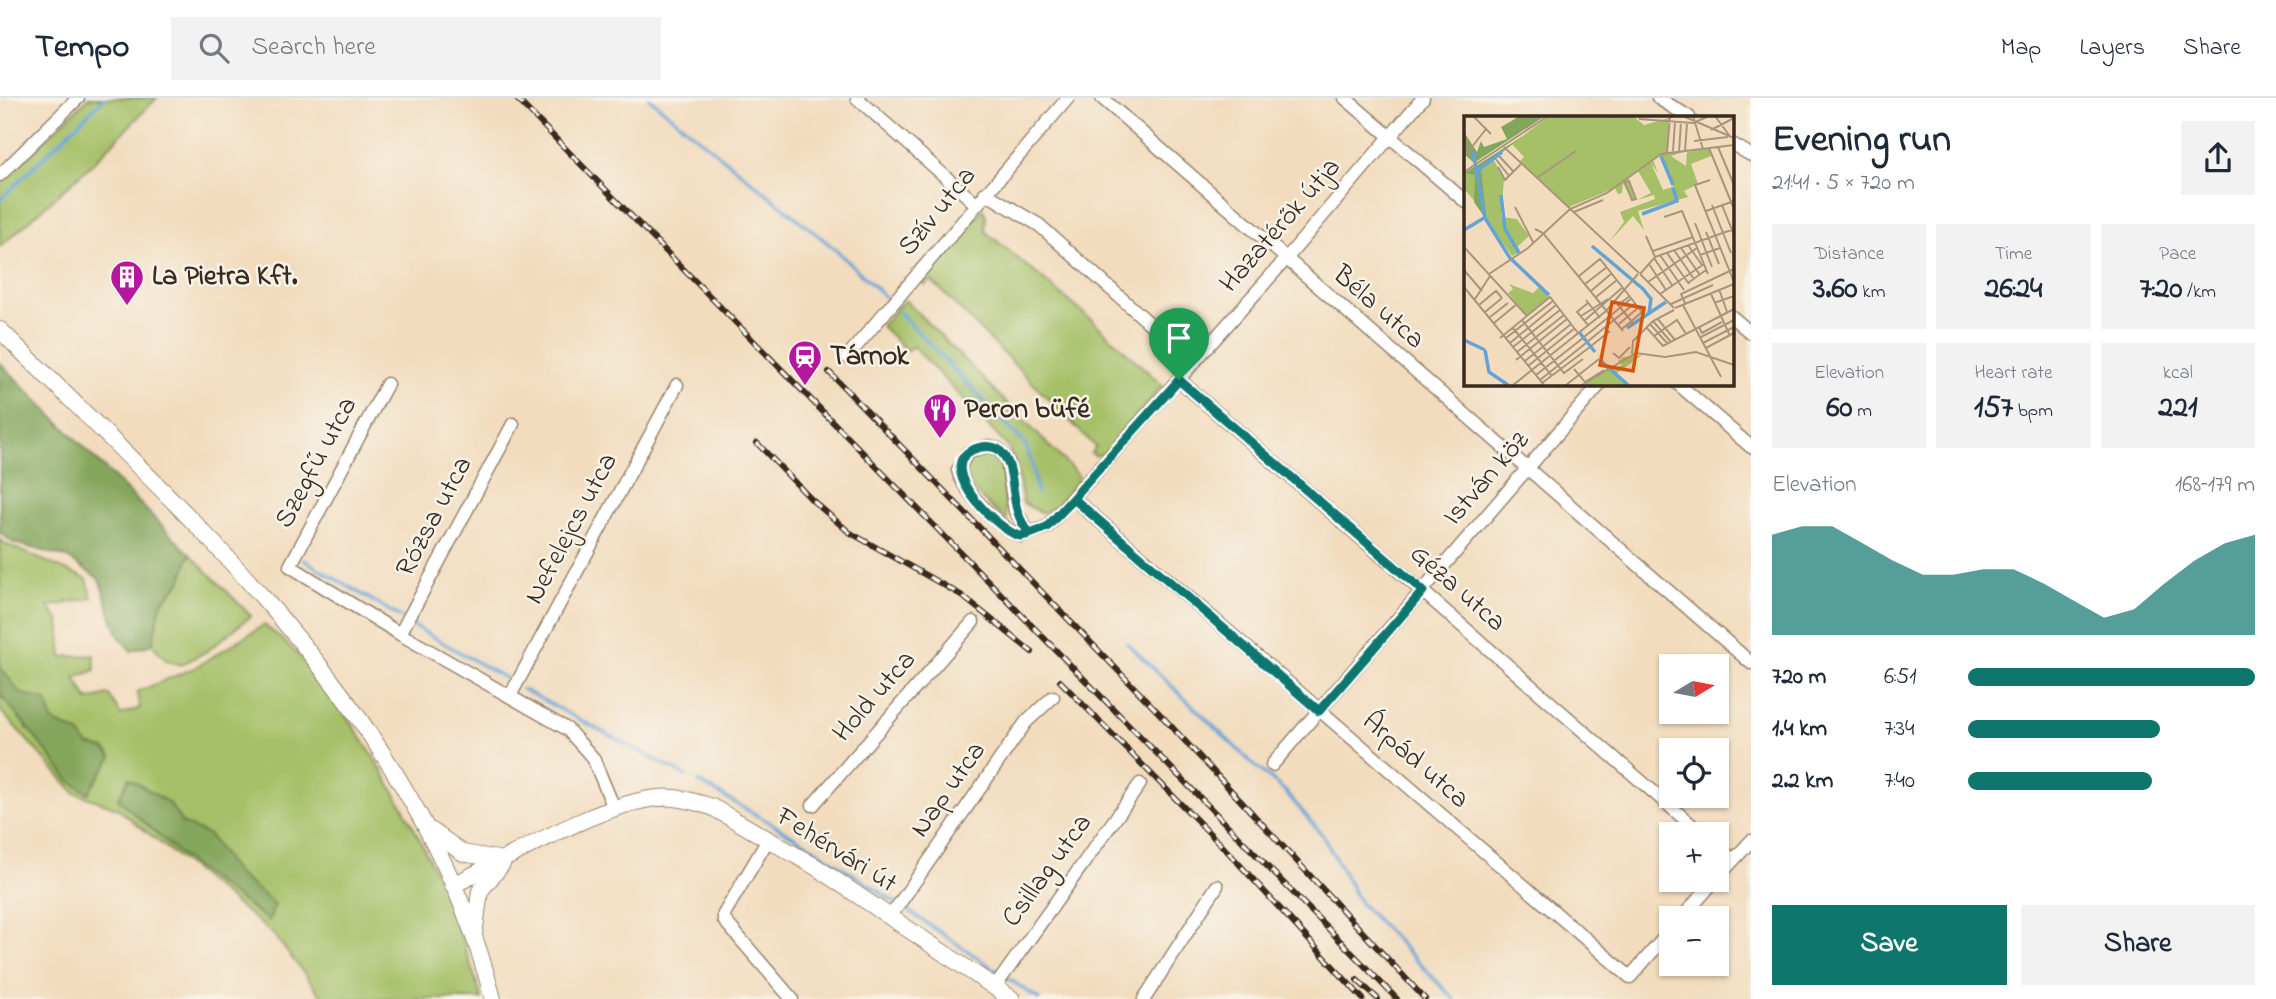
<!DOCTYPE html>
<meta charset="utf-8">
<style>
body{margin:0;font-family:"Indie Flower",sans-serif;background:#f2f2f3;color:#1f2937;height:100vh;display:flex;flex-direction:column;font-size:26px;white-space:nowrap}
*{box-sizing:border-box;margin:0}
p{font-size:23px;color:#747a83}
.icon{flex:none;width:38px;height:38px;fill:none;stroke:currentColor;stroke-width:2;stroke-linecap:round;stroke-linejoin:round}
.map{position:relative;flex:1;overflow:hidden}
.drawer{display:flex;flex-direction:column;background:#fff;width:525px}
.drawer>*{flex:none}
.needle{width:46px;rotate:80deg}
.buttons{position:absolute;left:1659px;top:556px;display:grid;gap:14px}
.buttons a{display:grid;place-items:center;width:70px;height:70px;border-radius:0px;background:#fff;box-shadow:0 2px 5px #0004;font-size:35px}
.pin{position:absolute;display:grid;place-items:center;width:60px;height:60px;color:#fff;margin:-72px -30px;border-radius:50% 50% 50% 0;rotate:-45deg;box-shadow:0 0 7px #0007}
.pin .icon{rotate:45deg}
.round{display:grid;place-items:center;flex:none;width:74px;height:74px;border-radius:0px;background:#f2f2f3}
.headline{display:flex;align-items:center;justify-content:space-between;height:119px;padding:0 21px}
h1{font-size:38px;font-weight:700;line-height:52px}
.metrics{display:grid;grid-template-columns:repeat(3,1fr);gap:10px;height:119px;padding:7px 21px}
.metrics div{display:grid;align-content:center;border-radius:0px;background:#f2f2f3;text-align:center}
.metrics b{font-size:30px;font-weight:700}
.metrics small{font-size:19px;font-weight:400}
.metrics p{font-size:19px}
.chart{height:196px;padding:14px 21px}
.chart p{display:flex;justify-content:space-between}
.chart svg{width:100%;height:126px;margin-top:7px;fill:#0f766e;opacity:.7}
.cta{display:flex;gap:14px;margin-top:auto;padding:14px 21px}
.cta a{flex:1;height:80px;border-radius:0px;background:#0f766e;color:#fff;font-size:28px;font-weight:700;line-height:80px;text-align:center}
.cta a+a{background:#f2f2f3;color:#1f2937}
ul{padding:0 21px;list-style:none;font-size:23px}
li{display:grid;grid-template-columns:112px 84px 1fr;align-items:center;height:52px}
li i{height:18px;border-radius:9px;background:#0f766e}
header{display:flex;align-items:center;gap:42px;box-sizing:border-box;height:98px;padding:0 35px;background:#fff;border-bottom:2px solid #e0e1e3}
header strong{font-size:33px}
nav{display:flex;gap:38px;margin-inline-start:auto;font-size:24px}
.search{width:490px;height:63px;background:#f2f2f3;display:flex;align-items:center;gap:18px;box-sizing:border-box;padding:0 24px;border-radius:0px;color:#747a83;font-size:26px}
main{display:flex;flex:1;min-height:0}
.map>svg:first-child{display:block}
</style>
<header>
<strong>Tempo</strong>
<div class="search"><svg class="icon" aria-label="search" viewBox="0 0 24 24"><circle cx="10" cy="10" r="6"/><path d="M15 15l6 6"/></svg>Search here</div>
<nav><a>Map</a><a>Layers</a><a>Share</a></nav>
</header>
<main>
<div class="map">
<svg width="1751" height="901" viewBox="0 0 1751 901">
<rect width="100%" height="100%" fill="#f7f3e8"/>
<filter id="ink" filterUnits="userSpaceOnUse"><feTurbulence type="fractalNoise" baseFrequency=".0143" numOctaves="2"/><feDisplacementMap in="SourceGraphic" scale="14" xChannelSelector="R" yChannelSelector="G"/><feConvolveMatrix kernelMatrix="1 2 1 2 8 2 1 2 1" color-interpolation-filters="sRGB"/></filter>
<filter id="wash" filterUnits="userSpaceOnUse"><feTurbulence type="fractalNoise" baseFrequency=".00686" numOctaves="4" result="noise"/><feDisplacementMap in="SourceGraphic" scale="28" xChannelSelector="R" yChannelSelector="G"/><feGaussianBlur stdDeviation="1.57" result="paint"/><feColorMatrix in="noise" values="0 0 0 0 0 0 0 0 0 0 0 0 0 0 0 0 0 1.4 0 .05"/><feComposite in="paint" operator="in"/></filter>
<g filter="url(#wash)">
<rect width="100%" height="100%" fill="#f2dcbd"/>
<!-- green -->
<g fill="#a5c067" stroke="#707542" stroke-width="2">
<path d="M88,0H157L90,68L0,149V85Z"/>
<path d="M983,111L986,117L985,133L1093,223L1162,287L1106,355L1096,358L1091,355L1096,349L931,182L925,187L921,183Z"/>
<path d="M903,203H906L1078,377L1079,381L1055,409L1042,415L1023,405L1016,367L1009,350L913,248L907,253L881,228Z"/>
<path d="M982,356L991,357L1001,369L1007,423C992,409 957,387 968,363Z"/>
<path d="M0,441L5,446L87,481L92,500L48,509L59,522L62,559L94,557L95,572L75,580L88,602L109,597L121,617L140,610L137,594L194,570L264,527C303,555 331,595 358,635C418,726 449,797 482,901H324L273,836L117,710L75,695L0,612Z"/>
<path d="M190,456L251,518L207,553L181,567L166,562L152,546L161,505L181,483Z"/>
</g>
<!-- forest -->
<g fill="#84a65c" stroke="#60683d" stroke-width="2">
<path d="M0,265L190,456L181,483L161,505L152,546L131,553L118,537L99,481L66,459L14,445L0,435Z"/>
<path d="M0,569L20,595L47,603L52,623L79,635L88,647L105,651L112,659L88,695L70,683L0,596Z"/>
<path d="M129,680L170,706L182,725L209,737L236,775L275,806L269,823L193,768L118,701Z"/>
</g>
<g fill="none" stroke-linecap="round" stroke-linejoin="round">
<!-- stream -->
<g stroke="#63a3d6" stroke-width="3.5">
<path d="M649,0L835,151L886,200"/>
<path d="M0,102L104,0"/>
<path d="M899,214L1025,346L1032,365L1037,395"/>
<path d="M304,462L402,520"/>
<path d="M412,527L510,583"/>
<path d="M1127,545L1255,668L1285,693L1323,738L1360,805L1454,901"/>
<path d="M522,591L686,678"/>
<path d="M699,684L807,746L895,804"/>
<path d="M903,809L1000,875"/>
<path d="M1009,881L1039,901"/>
</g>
</g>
</g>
<g filter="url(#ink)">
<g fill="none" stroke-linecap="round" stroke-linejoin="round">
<!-- minor casing -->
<g stroke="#96836e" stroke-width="15">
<g id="minor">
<path d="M857,0L976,106"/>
<path d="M1102,0L1751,565"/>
<path d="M1345,0L1466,104"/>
<path d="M1658,0L1689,19"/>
<path d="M1732,46L1751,57"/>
<path d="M0,77L78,0"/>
<path d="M985,95L1039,127L1194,265"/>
<path d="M1732,219L1751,235"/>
<path d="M847,259L1068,0"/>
<path d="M1179,282L1703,737"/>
<path d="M1677,285L1751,349"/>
<path d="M387,286L290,468L400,536L567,631L593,660L614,710"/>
<path d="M1074,401L1630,879L1671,832"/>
<path d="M1030,435L1015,413L1007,361L998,351L988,348L967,355L958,372C962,392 1001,432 1021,438L1047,429L1285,162L1423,0"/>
<path d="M400,536L513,326"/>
<path d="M510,598L677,287"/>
<path d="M1272,667L1601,285"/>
<path d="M813,707L973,524"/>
<path d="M769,740L724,816V822L792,901"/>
<path d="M1717,748L1733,762"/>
<path d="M1717,780L1751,743"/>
<path d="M890,819L1026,624L1053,599"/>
<path d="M1681,821L1715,782"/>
<path d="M995,889L1140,686"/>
<path d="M1144,901L1217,788"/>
</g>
</g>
<!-- major casing -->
<g stroke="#96836e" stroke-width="18">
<g id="major">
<path d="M0,232C197,427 421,622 493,901"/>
<path d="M432,733L463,755L503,762"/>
<path d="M453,787C507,761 602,704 659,700C677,698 695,704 712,709L816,769L1012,901"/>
<path d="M474,837L480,793L502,766"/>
</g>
</g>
<!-- minor -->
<use href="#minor" stroke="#fff" stroke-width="12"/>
<!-- major -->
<use href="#major" stroke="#fff" stroke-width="16"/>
<!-- rail casing -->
<g stroke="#3b2a1e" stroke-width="6">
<g id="rail">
<path d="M516,0L1397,901"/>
<path d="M829,274L1158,614L1425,901"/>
<path d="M757,345L812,402L849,434L961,497L1032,554"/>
<path d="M1060,583L1229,755L1363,901"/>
<path d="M1357,882L1378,901"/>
</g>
</g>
<!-- rail -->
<use href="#rail" stroke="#f7f3e8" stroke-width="3.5" stroke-dasharray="10" stroke-linecap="butt"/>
</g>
</g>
<g fill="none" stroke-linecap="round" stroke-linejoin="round" filter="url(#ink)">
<!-- route casing -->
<g stroke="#fff" stroke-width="14">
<path id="route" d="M1179,282L1047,429C1039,432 1029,437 1021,438C1005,438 932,372 972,352C981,348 990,347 998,351C1021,370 1005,410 1030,435L1047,429L1074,401L1319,613L1423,493L1179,282"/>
</g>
<!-- route -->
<use href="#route" stroke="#0f766e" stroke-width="9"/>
</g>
<!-- icons -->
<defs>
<g id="building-pin" transform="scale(1.75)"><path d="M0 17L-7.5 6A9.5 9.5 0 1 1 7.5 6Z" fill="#b5179e" stroke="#f7f3e8"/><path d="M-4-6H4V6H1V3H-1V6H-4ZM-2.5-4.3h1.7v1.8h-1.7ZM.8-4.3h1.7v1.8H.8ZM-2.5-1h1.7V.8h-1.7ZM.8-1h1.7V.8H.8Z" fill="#fff"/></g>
<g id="station-pin" transform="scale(1.75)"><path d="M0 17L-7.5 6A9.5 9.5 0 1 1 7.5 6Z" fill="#b5179e" stroke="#f7f3e8"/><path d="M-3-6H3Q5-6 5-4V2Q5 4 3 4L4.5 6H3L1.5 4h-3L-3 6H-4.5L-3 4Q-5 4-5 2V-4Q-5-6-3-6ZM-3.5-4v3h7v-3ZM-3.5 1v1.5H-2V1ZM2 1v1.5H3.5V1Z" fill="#fff"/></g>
<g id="restaurant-pin" transform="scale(1.75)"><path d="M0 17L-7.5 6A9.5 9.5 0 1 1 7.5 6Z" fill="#b5179e" stroke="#f7f3e8"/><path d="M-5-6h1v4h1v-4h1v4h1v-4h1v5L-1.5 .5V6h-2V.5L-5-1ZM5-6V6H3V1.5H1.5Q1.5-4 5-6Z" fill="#fff"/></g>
</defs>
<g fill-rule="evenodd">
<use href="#building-pin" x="127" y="179"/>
<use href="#station-pin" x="805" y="259"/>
<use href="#restaurant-pin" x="940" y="312"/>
</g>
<g text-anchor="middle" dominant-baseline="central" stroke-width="5" stroke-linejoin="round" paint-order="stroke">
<!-- street labels -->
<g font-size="28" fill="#3b2a1e" stroke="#f7f3e8">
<text transform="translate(938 114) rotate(-51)">Szív utca</text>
<text transform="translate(1281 128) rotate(-49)">Hazatérők útja</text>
<text transform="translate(1378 210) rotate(41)">Béla utca</text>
<text transform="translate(317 365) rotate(-62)">Szegfű utca</text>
<text transform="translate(1487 381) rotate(-49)">István köz</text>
<text transform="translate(435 419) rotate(-62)">Rózsa utca</text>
<text transform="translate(572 431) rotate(-62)">Nefelejcs utca</text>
<text transform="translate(1457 491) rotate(41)">Géza utca</text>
<text transform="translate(875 599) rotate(-49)">Hold utca</text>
<text transform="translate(1415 663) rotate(41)">Árpád utca</text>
<text transform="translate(949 692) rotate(-55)">Nap utca</text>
<text transform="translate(836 753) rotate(32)">Fehérvári út</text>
<text transform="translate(1048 773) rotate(-54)">Csillag utca</text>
</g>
<!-- poi labels -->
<g font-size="28" font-weight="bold" fill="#3b2a1e" stroke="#f7f3e8" text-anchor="start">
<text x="152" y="179">La Pietra Kft.</text>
<text x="830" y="259">Tárnok</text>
<text x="964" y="312">Peron büfé</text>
</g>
</g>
<!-- overview -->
<g transform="translate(1464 18)">
<rect width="270" height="270" fill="#f2dcbd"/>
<path d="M85,0H169L180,9L205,2L203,36L223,35L207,40L222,50L223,36L245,32L247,40L227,48L234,68L220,75L224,81L174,95L180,114L169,100L145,126L160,106L156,96L191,83L190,79L173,84L187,77L174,55L164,61L172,83L168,85L159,67L158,77L154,78L151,72L105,91L56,45L60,41L48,28ZM196,39L209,71L199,74L187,47L194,57L189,44ZM29,43L40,63L37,101L53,103L65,120L54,130L56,136L48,140L21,101L14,50ZM11,50L19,95L0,73V57ZM45,168L69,177L76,170L85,181L63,200L44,177L49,173ZM133,237L147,255L158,249L154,245L159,241L178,239L153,257L166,269H120L142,253Z" fill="#a5c067" fill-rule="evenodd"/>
<path d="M56,0H81L10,47L0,38V16L13,36L17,25L20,31L43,23L37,11ZM59,20L17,53L22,98L19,99L10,86L11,59L1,57Z" fill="#84a65c"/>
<path fill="none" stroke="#63a3d6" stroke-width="3.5" d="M9,36L21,102L46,142L85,179M197,40L209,69M13,55L38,36M37,79L41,113L55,137M178,98L213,85L209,72M0,114L20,102M128,130L179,173L187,183L185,197M163,212L202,186M115,216L131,236M0,224L21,234M21,234L25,256L44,269M136,244L164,269"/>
<path fill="none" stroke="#a9957d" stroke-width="2" d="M9,0L27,18M219,0L270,22M229,0L239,33M251,0L265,19M175,3L229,7L245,0M247,14L270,2M230,25L264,21M40,31L175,157M254,31L270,69M245,32L270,93M209,35L211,6M221,35L223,7M215,36L217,6M203,37L206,0M35,40L50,56M0,41L22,13M31,42L45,60M34,51L41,64L57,48M0,56L84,0M74,61L112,35M160,64L168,84L172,83L165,65L161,66M246,64L231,69L270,166M248,89L267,137M258,89L270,119M51,91L69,126M242,95L270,85M110,96L139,84M200,101L218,95L244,158M231,107L248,151M71,113L79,117L159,215M242,116L255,148M182,120L191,141M224,129L238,149M0,131L63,200M217,132L236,159M210,134L230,163M189,135L229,121M203,137L225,168M196,139L220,174M236,139L256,132M190,142L208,169M185,148L202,174M0,154L18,175M25,158L64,132L106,93L143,77L197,38L270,29M176,158L191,141L270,113M176,158L210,192M115,160L136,143L178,196L158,213M184,166L233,132M224,167L242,154M121,168L143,151M0,171L80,269M255,173L263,196M127,175L148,157M196,178L240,148M247,178L266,220M166,180L154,189L169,207M132,181L153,164M11,183L26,160M122,184L136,202M124,187L113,196L124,209M221,187L217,178L270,153M250,187L270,180M207,188L249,169M15,189L32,175L38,182M219,189L257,261M211,192L270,168M21,196L38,182M117,200L144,183M26,201L44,187M193,202L211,224M58,204L100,257L119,243M120,205L159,171M189,205L207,226M30,207L53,188M155,208L175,191M186,208L203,227M182,211L199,230L270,193M235,211L238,217L258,206M49,212L88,260M190,220L213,204L222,218M120,221L168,182M237,221L270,204M36,222L86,181L114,217M42,222L89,185M123,226L171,187M46,227L92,189M239,227L270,211M127,230L146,215M49,231L96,194M242,232L270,217M53,236L100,199M149,237L155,242L166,231M168,238L169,225L189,205L210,194M52,244L103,203M61,245L107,208M64,250L111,212M110,253L121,266L140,254M72,259L119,222M76,264L122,227M78,267L126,231M49,269L142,195L174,158M102,269L135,243M118,269L172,237L201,241L232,236L270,249"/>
<path fill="#d7540e" fill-opacity="0.15" stroke="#d7540e" stroke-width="3.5" d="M148,186L180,192L169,255L136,249Z"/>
<rect width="270" height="270" fill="none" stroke="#3b2a1e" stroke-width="3.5"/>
</g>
</svg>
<div class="buttons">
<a><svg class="needle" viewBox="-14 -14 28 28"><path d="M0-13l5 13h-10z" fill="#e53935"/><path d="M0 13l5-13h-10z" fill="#747a83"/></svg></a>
<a><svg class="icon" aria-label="locate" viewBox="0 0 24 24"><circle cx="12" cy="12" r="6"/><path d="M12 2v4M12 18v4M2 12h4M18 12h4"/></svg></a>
<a>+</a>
<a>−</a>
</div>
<div class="pin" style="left:1179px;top:282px;background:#1e9e55"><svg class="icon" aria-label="arrive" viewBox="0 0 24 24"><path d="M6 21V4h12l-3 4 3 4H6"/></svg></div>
</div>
<section class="drawer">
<div class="headline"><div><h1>Evening run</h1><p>21:41 · 5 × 720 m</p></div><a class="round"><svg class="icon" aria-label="share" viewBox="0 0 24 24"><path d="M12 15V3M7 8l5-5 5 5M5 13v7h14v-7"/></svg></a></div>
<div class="metrics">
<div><p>Distance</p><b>3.60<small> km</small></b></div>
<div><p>Time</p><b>26:24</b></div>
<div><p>Pace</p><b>7:20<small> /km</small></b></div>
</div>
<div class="metrics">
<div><p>Elevation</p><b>60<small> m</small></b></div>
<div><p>Heart rate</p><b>157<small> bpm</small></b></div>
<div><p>kcal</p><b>221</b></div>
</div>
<div class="chart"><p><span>Elevation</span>168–179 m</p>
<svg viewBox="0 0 160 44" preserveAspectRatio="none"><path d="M0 44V9L10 6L20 6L30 12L40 18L50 23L60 23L70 21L80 21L90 26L100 32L110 38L120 35L130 26L140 18L150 12L160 9V44z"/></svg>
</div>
<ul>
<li><b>720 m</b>6:51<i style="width:100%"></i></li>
<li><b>1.4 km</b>7:34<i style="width:67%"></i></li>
<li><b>2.2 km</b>7:40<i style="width:64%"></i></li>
</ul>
<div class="cta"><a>Save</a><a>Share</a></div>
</section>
</main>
